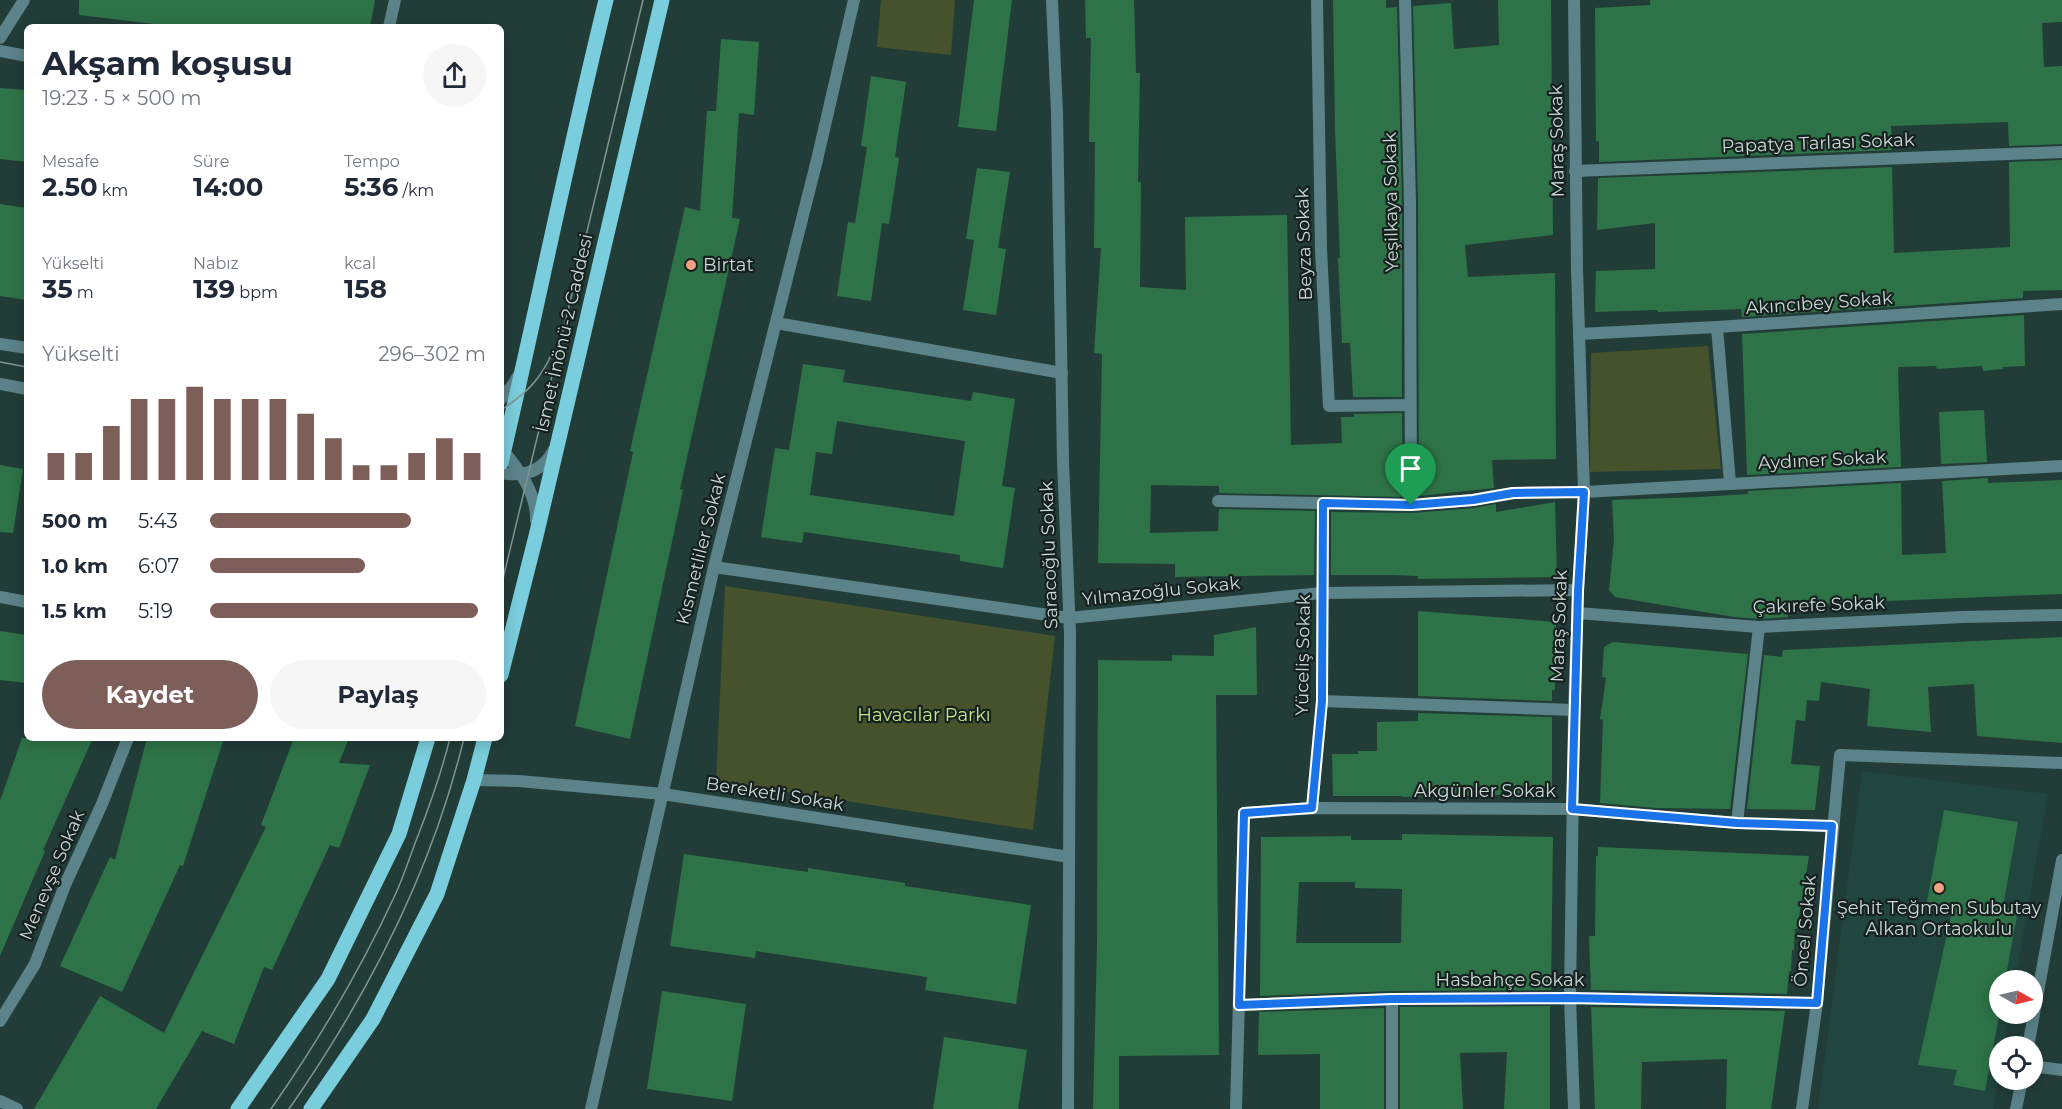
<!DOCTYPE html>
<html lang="tr">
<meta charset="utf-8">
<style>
body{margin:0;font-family:Montserrat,sans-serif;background:#f6f6f7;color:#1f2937;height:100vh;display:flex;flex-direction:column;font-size:22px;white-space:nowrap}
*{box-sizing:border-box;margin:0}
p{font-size:20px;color:#747a83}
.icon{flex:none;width:33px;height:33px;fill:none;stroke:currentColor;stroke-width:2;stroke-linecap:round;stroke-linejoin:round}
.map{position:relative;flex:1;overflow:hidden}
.drawer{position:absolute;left:24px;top:24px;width:480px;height:717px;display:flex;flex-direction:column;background:#fff;border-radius:9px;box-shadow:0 3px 15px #0003}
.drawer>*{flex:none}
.needle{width:39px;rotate:98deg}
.tools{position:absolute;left:1989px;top:970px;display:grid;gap:12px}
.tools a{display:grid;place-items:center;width:54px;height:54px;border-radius:50%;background:#fff;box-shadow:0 3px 15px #0003;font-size:30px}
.pin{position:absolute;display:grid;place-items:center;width:51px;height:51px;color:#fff;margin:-62px -26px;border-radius:50% 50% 50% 0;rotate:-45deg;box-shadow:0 0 6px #0007}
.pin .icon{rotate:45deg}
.round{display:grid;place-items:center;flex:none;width:63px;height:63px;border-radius:32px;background:#f6f6f7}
.head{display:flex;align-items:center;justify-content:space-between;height:102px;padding:0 18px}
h1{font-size:33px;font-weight:700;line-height:45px}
.figures{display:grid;grid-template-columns:repeat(3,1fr);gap:9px;height:102px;padding:6px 18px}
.figures div{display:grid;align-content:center}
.figures b{font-size:26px;font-weight:700}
.figures small{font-size:16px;font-weight:400}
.figures p{font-size:16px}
.chart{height:168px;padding:12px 18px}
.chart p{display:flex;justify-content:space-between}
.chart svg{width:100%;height:108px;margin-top:6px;stroke:#7e5e59;stroke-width:6}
.button{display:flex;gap:12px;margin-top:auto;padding:12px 18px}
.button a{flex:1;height:69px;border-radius:36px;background:#7e5e59;color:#fff;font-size:24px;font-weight:700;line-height:69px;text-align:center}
.button a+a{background:#f6f6f7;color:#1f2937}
ul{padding:0 18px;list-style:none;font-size:20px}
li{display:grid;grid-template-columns:96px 72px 1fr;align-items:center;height:45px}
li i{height:15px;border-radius:8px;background:#7e5e59}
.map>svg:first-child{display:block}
</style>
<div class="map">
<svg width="2062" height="1109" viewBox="0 0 2062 1109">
<rect width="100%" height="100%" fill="#223d38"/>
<!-- built -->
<path fill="#20463f" d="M1862,771L2048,794L2015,981H2000V1014H2009L2004,1047H2000L1999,1071L1993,1109H1818Z"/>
<!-- green -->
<g fill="#45522c">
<path d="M881,0H955L951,55L877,47Z"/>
<path d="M1708,346L1721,469L1590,472L1591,353Z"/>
<path d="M725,586L1055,636L1033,830L716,781Z"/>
</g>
<!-- building -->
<g fill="#2e7347" fill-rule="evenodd">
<path d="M79,0H375L370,27H180L79,15Z"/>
<path d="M974,0H1012L996,131L958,127Z"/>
<path d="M1085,0H1134L1136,73H1140L1138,182H1141L1140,287L1186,290L1185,217L1287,215L1291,445L1342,443L1341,417H1354V414L1402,413L1403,497L1219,493V486L1151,485L1150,533L1218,531L1219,509L1315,511L1314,575L1175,577V564L1098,563L1102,354L1094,353L1101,248H1094L1095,142H1089L1091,38H1086Z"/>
<path d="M1333,0H1386V8L1397,7L1402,202V397H1353L1350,343H1342L1338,258H1340L1335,130Z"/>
<path d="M1498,0H1551L1553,235L1465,245L1468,277L1555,273L1556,459L1492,460L1494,488L1419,496L1418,202L1413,6L1451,3L1454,49L1499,45Z"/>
<path d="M1650,0H2062V22L2042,23L2044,67L2062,66V144L2009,146L2008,122L1891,126L1892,150L1599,162V141L1596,142L1595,8L1650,5Z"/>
<path d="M721,39L759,42L754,115L739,113L732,218L740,219L680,489L683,490L630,739L575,726L633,452L630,451L685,207L700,211L707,111H716Z"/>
<path d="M871,76L906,82L895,157L899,158L889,224L882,223L871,301L837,296L848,222L855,223L867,147L861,146Z"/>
<path d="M0,88L27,90V162L0,159Z"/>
<path d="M2062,160V290L2023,291V298L1742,317L1741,309L1658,312L1657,310L1595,312L1596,271L1655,269V223L1597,230L1598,178L1892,167L1894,253L2010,247L2009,162Z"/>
<path d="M977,168L1010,172L998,248L1006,249L996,315L963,310L974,240L966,239Z"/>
<path d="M0,204L27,208V300L0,296Z"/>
<path d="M2024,315L2025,366L2003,367V369L1983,371L1982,366L1937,369L1936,366L1899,367L1898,371L1901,467L1747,475L1742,334Z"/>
<path d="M803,364L845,370L843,382L971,401L973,392L1015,399L1002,486L1015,488L1003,568L960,561V555L804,532L802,543L761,537L775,448L789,450ZM837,421L965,441L954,516L810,495L816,452L832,454Z"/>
<path d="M1984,410L1987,462L1941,464L1939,412Z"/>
<path d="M0,465L23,469L13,533L0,532Z"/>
<path d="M1988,478V483L2062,480V594L1788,605V617L1759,619L1734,617L1615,597L1609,590L1614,540L1612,500L1700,497L1748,494V491L1901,483L1902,555L1946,553L1942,481Z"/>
<path d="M1555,502L1557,577L1418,579V576L1393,575H1331V512L1412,513L1474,508L1496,504V512Z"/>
<path d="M1418,611L1556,622L1557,667H1555V690H1552V701L1418,696Z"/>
<path d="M1256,627L1257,695H1216L1219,1055L1119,1056V1109H1093L1097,945L1098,660L1172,661V655L1214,656V635Z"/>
<path d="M0,631L27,635V683L0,680Z"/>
<path d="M2062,637V743L1977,736L1974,684L1928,687L1931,732L1867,726L1870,689L1821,682L1819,701L1807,700L1805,721L1796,720L1791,764L1820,766L1815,810L1747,809L1764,655L1782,657L1783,650Z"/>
<path d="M1613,642L1748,654L1730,809L1656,808L1600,803L1603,720L1600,719L1606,678L1602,677L1604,647Z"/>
<path d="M1418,713L1552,717V794L1402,797V796H1333L1332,754H1358V751H1377V722L1418,721Z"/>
<path d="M22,738H93L43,850L45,851L0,956V801Z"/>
<path d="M147,738H224L183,866L180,865L122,992L60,966L110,857L115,860Z"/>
<path d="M294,738H349L339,763L370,765L339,848L330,845L272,970L264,967L234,1044L202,1031L156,1109H34L100,996L164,1033L266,827L261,825Z"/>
<path d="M1944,810L2018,822L2003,907L2018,910L2005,981H2000V1011L1985,1091L1953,1085L1957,1070L1918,1065L1952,911L1926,907Z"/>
<path d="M1402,834L1553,837L1551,990L1392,991L1260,996L1261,837L1351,836V840H1402ZM1299,882H1355V888L1402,889L1401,943H1296Z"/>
<path d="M1598,847L1809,856L1797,929H1795L1794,950H1792L1791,971H1789L1787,994L1591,990L1589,936H1595L1596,856H1598Z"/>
<path d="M684,854L808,872V868L905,883V886L1031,905L1016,1004L925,990L927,977L756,951L755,958L670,946Z"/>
<path d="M662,991L746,1004L732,1101L647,1089Z"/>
<path d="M1550,1006V1109H1504L1507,1052L1460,1053L1463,1109H1400V1007Z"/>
<path d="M1591,1007L1785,1011L1771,1109H1726L1727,1059L1642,1062L1641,1109H1595Z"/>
<path d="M1384,1008V1109H1320V1054L1258,1055L1259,1012Z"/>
<path d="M944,1037L1027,1050L1018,1109H933Z"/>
</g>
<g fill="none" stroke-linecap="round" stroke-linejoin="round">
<!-- minor -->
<g stroke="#5c838a" stroke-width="12">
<path d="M1052,0L1057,113L1063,461L1070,634L1068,1109"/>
<path d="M1317,0L1321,249L1329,406L1410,405"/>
<path d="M1405,0L1410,202L1411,505"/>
<path d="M1574,0L1577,269L1584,492L1578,590L1574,710L1570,998L1574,1109"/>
<path d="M389,27L395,0"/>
<path d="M0,51L27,56"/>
<path d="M1575,171L2062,152"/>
<path d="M776,323L1062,373"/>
<path d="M1717,327L1730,483"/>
<path d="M1579,334L1717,327L2062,304"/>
<path d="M1218,501L1411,505L1473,500L1513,493L1584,492L2062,466"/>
<path d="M714,567L1069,618L1322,593L1578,590"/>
<path d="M0,597L27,602"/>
<path d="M1577,613L1759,627L1963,617L2062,615"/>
<path d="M1322,701L1574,710"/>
<path d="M474,780L519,781L663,794L1069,857"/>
<path d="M1312,808L1322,701L1323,503"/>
<path d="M1737,823L1759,627"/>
<path d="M1239,1005L1392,999L1570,998L1817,1003"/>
<path d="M0,1021L35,964L65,885L102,804L128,738"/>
<path d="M2028,1047L2062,860"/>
<path d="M2032,1066L2062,1070"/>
<path d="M0,1101L17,1109"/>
<path d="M591,1109L714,567L817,160L854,0"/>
<path d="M1236,1109L1244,813L1312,808L1572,809L1737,823L1832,826"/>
<path d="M1392,1109V999"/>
<path d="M1802,1109L1817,1003L1840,755L2062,763"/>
<path d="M2016,1109L2022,1080"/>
</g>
<!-- tertiary -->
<g stroke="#5c838a" stroke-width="12">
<path d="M0,38L24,0"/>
<path d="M0,344L27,348"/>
<path d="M0,384L27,389"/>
<path d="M501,399L512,386L518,376"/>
<path d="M501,448C518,468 537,493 536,520"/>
<path d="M501,473C523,477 542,472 553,451"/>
</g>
<!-- primary -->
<g stroke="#7acddc" stroke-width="15">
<path d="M501,463C537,309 568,154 606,0"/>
<path d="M501,675L536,536L662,0"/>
<path d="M238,1109L328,979L399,834L428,738"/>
<path d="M311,1109L373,1019L437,894L474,780L485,738"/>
</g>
<!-- tram -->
<g stroke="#819591" stroke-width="1.5">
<path d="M0,362L27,367"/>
<path d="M501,410C527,393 541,379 553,351"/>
<path d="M501,587L643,0"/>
<path d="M271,1109C319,1040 361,969 396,893C405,873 411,853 419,833C431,802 442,770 450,738"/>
<path d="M289,1109C367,997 432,871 464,738"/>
</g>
</g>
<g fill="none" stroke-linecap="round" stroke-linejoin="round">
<!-- route casing -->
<g stroke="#fff" stroke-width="12">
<path id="route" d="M1584,492L1578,591L1572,809L1737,823L1832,826L1817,1003L1570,998L1392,999L1239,1005L1244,813L1312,808L1322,701L1323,503L1411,505L1473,500L1513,493Z"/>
</g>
<!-- route -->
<use href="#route" stroke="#1a73e8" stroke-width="8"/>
</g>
<!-- markers -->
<g fill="#f39f82" stroke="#16211f" stroke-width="2">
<circle cx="691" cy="265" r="6"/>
<circle cx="1939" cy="888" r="6"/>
</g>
<g text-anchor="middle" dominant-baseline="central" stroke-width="4.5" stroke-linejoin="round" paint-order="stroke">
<!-- street labels -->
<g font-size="18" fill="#cad9d6" stroke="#16211f">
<text transform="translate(1557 141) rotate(-91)">Maraş Sokak</text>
<text transform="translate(1818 143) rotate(-2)">Papatya Tarlası Sokak</text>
<text transform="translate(1391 202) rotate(-91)">Yeşilkaya Sokak</text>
<text transform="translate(1304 244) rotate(-92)">Beyza Sokak</text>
<text transform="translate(1819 303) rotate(-4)">Akıncıbey Sokak</text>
<text transform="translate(564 333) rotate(-77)">İsmet İnönü-2 Caddesi</text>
<text transform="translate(1822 460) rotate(-3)">Aydıner Sokak</text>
<text transform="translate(701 549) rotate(-76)">Kısmetliler Sokak</text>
<text transform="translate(1049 555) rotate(-92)">Saracoğlu Sokak</text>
<text transform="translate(1161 591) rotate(-6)">Yılmazoğlu Sokak</text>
<text transform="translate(1819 605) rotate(-2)">Çakırefe Sokak</text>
<text transform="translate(1559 626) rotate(-88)">Maraş Sokak</text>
<text transform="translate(1303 655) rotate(-89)">Yüceliş Sokak</text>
<text x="1485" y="791">Akgünler Sokak</text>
<text transform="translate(775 794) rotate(9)">Bereketli Sokak</text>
<text transform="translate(52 875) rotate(-67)">Menevşe Sokak</text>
<text transform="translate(1805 931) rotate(-85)">Öncel Sokak</text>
<text x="1510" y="980">Hasbahçe Sokak</text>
</g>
<!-- poi labels -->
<g font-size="18" fill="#cad9d6" stroke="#16211f" text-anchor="start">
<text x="703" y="265">Birtat</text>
<text x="1939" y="908" text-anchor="middle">Şehit Teğmen Subutay<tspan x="1939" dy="21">Alkan Ortaokulu</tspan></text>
</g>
<!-- park labels -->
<g font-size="18" fill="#c6e887" stroke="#16211f">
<text x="924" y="715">Havacılar Parkı</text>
</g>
</g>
</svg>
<div class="tools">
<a><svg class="needle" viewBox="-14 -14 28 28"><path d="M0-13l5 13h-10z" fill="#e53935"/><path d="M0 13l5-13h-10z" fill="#747a83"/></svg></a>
<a><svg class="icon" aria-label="locate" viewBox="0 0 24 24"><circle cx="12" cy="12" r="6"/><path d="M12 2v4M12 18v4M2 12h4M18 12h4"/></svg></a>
</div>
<div class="pin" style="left:1411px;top:505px;background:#1e9e55"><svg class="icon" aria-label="arrive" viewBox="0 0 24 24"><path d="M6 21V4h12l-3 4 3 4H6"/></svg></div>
<section class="drawer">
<div class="head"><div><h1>Akşam koşusu</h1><p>19:23 · 5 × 500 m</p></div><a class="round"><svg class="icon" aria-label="share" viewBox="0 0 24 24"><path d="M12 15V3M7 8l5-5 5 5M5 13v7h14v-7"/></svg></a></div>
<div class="figures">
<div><p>Mesafe</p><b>2.50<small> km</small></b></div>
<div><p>Süre</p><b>14:00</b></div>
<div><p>Tempo</p><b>5:36<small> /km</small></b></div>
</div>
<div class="figures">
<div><p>Yükselti</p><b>35<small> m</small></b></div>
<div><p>Nabız</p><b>139<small> bpm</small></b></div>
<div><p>kcal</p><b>158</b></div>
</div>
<div class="chart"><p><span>Yükselti</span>296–302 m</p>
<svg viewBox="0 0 160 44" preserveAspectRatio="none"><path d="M5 44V33M15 44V33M25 44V22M35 44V11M45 44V11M55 44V6M65 44V11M75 44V11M85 44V11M95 44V17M105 44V27M115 44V38M125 44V38M135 44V33M145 44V27M155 44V33"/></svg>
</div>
<ul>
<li><b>500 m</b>5:43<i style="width:73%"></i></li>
<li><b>1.0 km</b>6:07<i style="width:56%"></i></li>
<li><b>1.5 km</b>5:19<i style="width:97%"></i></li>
</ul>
<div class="button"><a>Kaydet</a><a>Paylaş</a></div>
</section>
</div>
